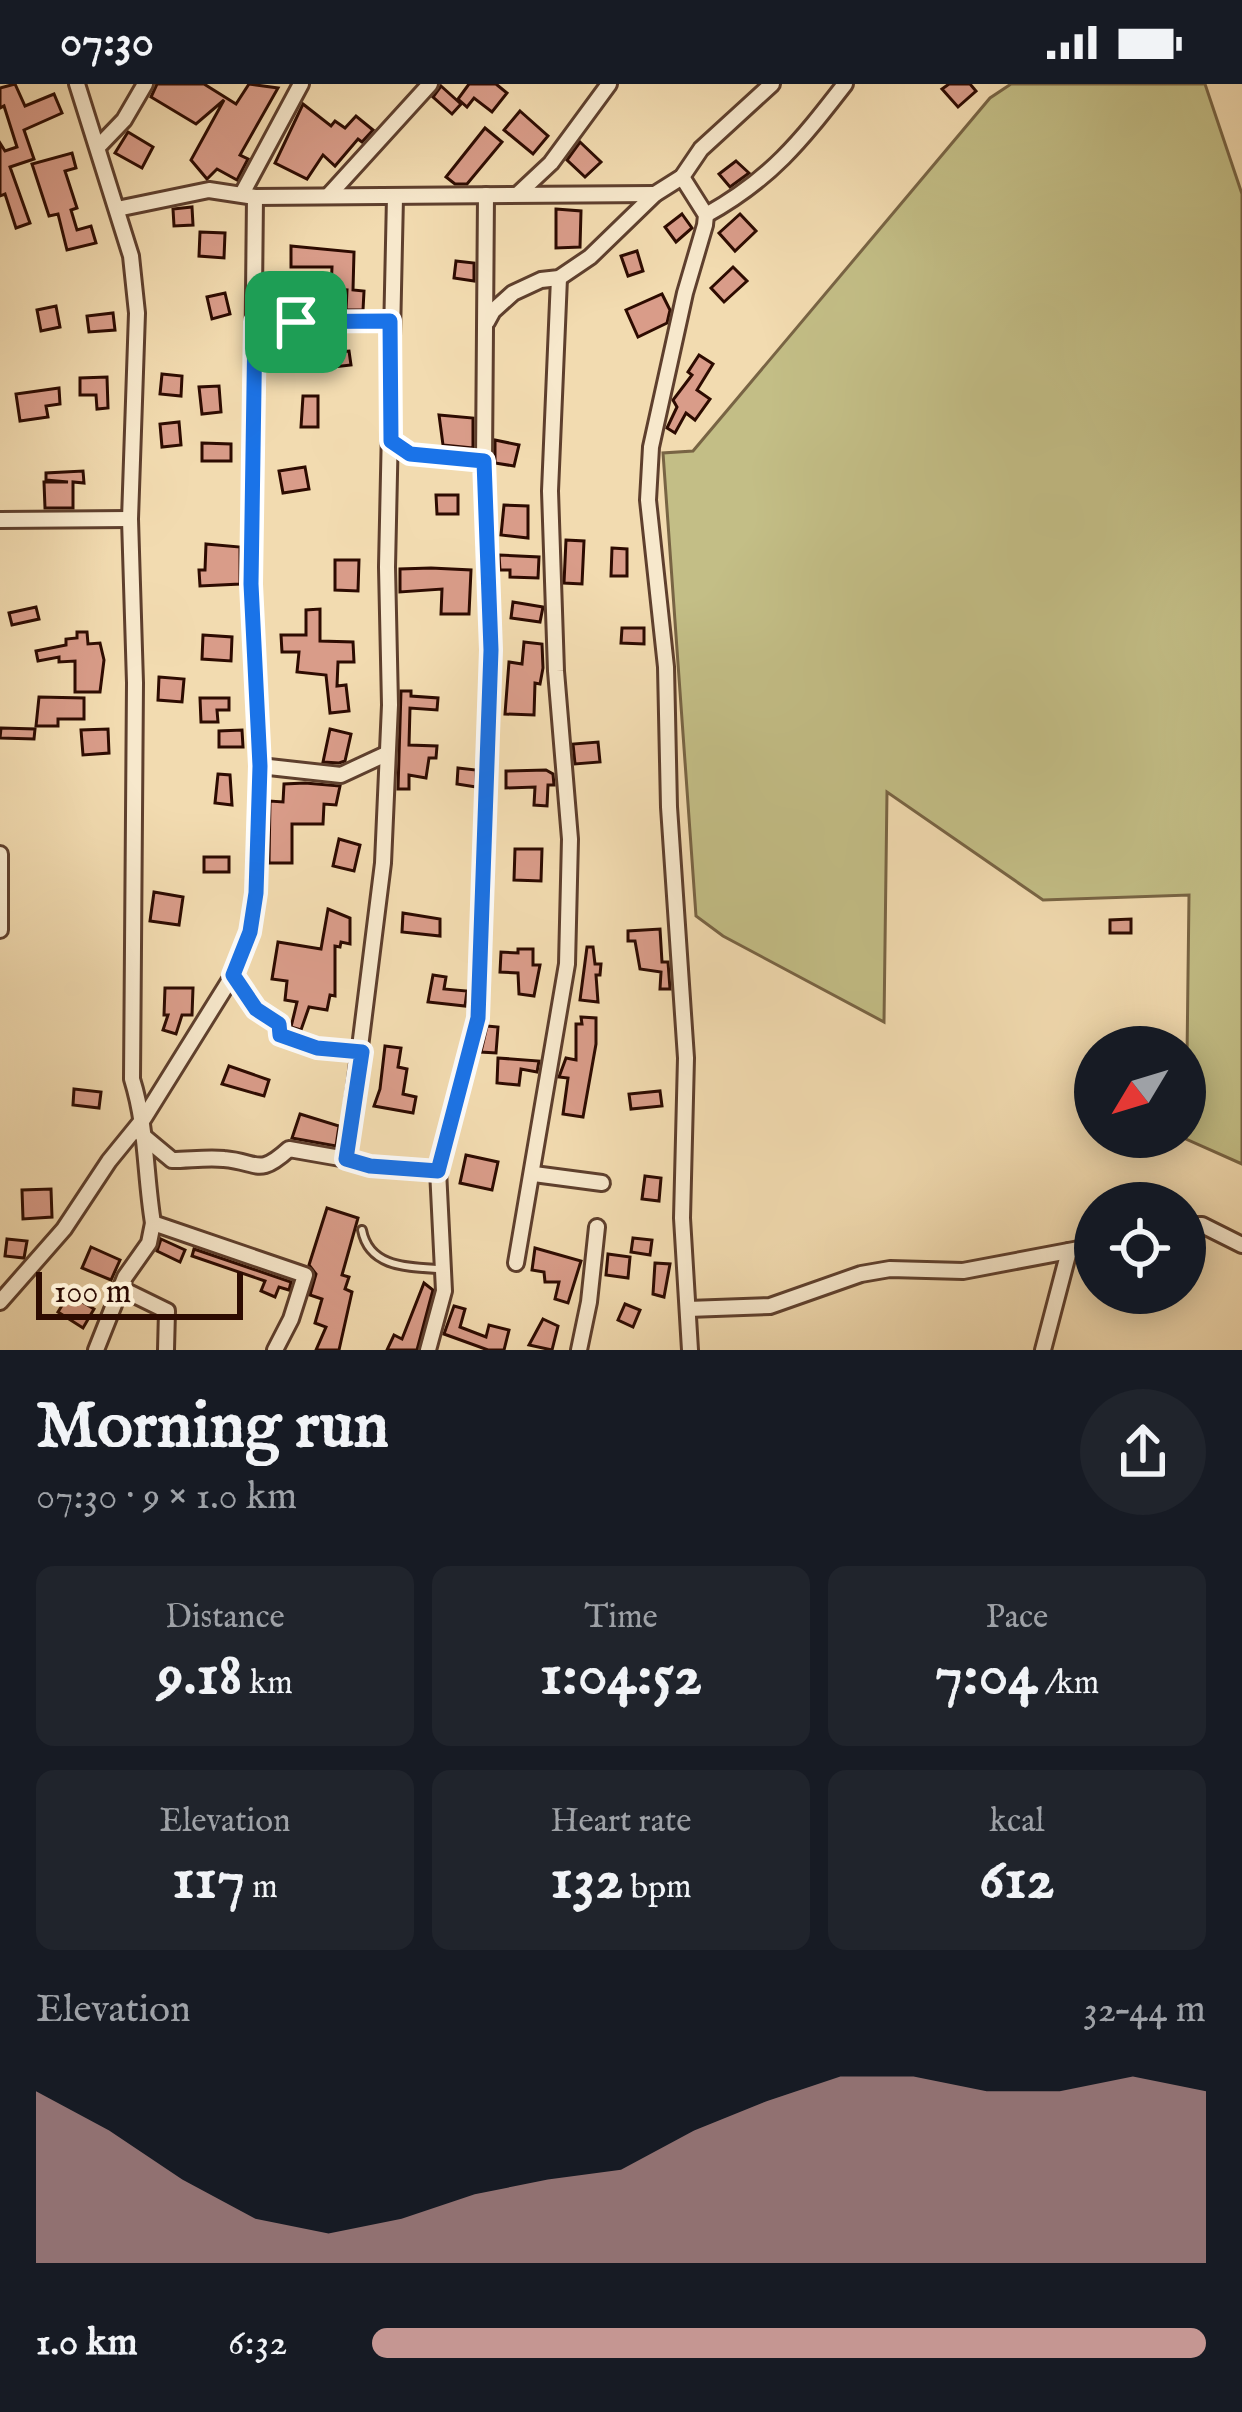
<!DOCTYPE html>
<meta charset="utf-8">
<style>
body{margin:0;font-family:"IM FELL English",serif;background:#20242c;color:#f1f3f6;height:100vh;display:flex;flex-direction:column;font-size:45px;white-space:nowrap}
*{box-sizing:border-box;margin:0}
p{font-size:39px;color:#9ea1a6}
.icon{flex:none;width:66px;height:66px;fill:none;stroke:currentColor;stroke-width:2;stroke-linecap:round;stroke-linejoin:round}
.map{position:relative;height:1266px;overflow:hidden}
.panel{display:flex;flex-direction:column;background:#171b24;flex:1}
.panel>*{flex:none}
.needle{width:78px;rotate:232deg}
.buttons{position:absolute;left:1074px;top:942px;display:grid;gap:24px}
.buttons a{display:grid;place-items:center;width:132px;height:132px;border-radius:50%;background:#171b24;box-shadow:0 6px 30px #0003;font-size:60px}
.scale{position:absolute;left:36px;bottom:30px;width:207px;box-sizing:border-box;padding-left:12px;border:6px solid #2d0b01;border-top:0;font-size:33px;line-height:42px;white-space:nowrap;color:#2d0b01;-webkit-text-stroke:9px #f7e8cc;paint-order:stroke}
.pin{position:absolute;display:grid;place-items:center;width:102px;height:102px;color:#fff;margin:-51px;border-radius:24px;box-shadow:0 6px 18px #0006}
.round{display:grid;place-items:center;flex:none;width:126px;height:126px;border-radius:63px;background:#20242c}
.summary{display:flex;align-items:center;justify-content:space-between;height:204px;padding:0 36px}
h1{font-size:66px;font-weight:700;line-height:90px}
.stats{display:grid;grid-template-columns:repeat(3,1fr);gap:18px;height:204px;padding:12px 36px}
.stats div{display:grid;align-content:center;border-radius:18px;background:#20242c;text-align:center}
.stats b{font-size:60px;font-weight:700}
.stats small{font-size:33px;font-weight:400}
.stats p{font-size:33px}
.chart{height:336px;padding:24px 36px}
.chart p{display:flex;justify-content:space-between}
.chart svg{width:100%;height:216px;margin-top:12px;fill:#c59692;opacity:.7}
ul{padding:0 36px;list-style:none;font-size:39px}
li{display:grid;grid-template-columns:192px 144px 1fr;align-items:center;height:90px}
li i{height:30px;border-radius:15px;background:#c59692}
.status{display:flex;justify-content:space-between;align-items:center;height:84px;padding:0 60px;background:#171b24;direction:ltr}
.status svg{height:33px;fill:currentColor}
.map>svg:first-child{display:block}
</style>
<div class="status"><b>07:30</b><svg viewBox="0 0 49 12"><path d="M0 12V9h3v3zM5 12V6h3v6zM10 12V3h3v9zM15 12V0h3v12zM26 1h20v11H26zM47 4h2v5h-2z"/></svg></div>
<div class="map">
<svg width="1242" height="1266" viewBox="0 0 1242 1266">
<rect width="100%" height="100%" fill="#f2dbb0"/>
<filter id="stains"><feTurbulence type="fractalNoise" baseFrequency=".00167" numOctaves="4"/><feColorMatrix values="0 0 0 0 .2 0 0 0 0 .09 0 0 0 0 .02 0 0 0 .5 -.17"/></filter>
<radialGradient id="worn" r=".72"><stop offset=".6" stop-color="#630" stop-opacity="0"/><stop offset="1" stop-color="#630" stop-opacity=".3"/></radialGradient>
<!-- green -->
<path fill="#c3be86" stroke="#786444" stroke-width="3" d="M1011,0H1205L1242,110V1080L1186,1055L1189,811L1043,816L887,708L884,938L723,852L696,832L663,369L693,367L990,14Z"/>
<!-- building -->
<g fill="#d99c89" stroke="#2d0b01" stroke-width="3">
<path d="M15,0L25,22L54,10L62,29L24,46L34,75L10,83L30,139L16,144L5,110L0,112V59L5,67L17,63L4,22L0,24V4Z"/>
<path d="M157,0H204L236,20L249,0L278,4L240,71L248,75L237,96L217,85L207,95L191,76L224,16L196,40L151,13Z"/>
<path d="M469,0H496L507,9L492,28L474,14L467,23L458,15Z"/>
<path d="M949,0H970L976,7L958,23L942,5Z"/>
<path d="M441,2L461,20L452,30L433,13Z"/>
<path d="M303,20L331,42L335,37L345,44L356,32L373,46L362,58L358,55L335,82L323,71L307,95L275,79Z"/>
<path d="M520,27L548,52L533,70L504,46Z"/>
<path d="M485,44L502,58L467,100H455L446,93Z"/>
<path d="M128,48L153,63L142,84L115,69Z"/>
<path d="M580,58L601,78L585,93L567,76Z"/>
<path d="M72,69L76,84L65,87L77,124L71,126L77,146L91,142L96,159L67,166L58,130L49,132L32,80Z"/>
<path d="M736,77L749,89L730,103L719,90Z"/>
<path d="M192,123L193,141L174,142L173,125Z"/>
<path d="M556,125L581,127L580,163L556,164Z"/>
<path d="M682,130L692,144L676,158L665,143Z"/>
<path d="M740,130L756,147L735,167L719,149Z"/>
<path d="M200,148L225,149L224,174L199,172Z"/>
<path d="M291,162L354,168L353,206L364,207L363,226H346L347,206L331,205L332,183H291Z"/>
<path d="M637,167L643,187L628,192L621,172Z"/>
<path d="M456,177L474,179V197L454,194Z"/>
<path d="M733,183L747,197L724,218L711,204Z"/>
<path d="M225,209L230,230L212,235L207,213Z"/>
<path d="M662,210L670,226L667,239L638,253L626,226Z"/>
<path d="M56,222L60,243L41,247L37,226Z"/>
<path d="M113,229L115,246L89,248L87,232Z"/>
<path d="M322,263V269L349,267L351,281L306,286L304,264Z"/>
<path d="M699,271L713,280L697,306L710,315L695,336L686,329L675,349L667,344L677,323L673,316L692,291L688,288Z"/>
<path d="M162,290L182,292L181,312L160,310Z"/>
<path d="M107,293L108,324L97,325L96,311H80V294Z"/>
<path d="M219,302L221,328L202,330L199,303Z"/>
<path d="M59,304L60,320L46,322L48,333L20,337L16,310Z"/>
<path d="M303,312H318V343H301Z"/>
<path d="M439,331L473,334V364L443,361Z"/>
<path d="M179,338L181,361L162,363L160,340Z"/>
<path d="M495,356L519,361L514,382L495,379Z"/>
<path d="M202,359L231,360V377H202Z"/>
<path d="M305,383L309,405L283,409L279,387Z"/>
<path d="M83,387L84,399L73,398V424H45L44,398H68L46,396V389Z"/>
<path d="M436,411H458V430H437Z"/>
<path d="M504,421L528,422V454L501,451Z"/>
<path d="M566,456L584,457L582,500L564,499Z"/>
<path d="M206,460L240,463V500L200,502L199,486H205Z"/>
<path d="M612,464L627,465V492H611Z"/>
<path d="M499,471L539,473L538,494L510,493V486H500Z"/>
<path d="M335,476H359L358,507L335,506Z"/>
<path d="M431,484L471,486L469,530H441L442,505L400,508V485Z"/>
<path d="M513,518L543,523L540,538L511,534Z"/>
<path d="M36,523L39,535L12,541L9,529Z"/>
<path d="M320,525V557L353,558L354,578H338L337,602L346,601L349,627L330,629L326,591L297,588L299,568H282L281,551H306V526Z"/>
<path d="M622,544H644V560L621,559Z"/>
<path d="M77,548H87L88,560L100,559L104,576L100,608H75V577L59,578V573L38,577L36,567L66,561V555L77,554Z"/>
<path d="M203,551L232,553L231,577L202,575Z"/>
<path d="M524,558L542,560L543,584L540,600L535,599L534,631L505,630L509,578L522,580Z"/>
<path d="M159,593L184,595L182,618L158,616Z"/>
<path d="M401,607H411V612L438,614L437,626L410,624L409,661L437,662L436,674H429L426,694L409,691V705H398Z"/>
<path d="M39,613L84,614V635H58V642H36Z"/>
<path d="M200,614H229V626H217L218,638H201Z"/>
<path d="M1,644L35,645L34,655L0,654Z"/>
<path d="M108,645L109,669L83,671L81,646Z"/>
<path d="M330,645L351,650L345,677L339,679L323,678Z"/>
<path d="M242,646L243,663H219V647Z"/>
<path d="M598,658L600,678L575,680L573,660Z"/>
<path d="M458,684L476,686V703L457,700Z"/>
<path d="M546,686L553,690L554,701H548L547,722L534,721L535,703L506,704V687Z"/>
<path d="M218,690L230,691L232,721L215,719Z"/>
<path d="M305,699L340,702L336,721L324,720L323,740H292V779H269L270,717L283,718L284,700Z"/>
<path d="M339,755L360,761L354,787L333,782Z"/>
<path d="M515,765H542L541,797L514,796Z"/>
<rect x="204" y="773" width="25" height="15"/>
<path d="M154,808L183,813L179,841L150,837Z"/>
<path d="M328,825L350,834V860L341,858L340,863L335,862V912L330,911L327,926L309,923L301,946L291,943L297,918L285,916L287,897L272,895L278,858L321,865Z"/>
<path d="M403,829L440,835V852L402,848Z"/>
<path d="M1131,835V849H1110V836Z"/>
<path d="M660,845L662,878H668L670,905H660L661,888L640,885L635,857H628V847Z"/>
<path d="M587,863H593L595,880H601L600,891H596L598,918L580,916Z"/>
<path d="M518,865H533V881H540L534,912L519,910L518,889L500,888L501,868L518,869Z"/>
<path d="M433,891L446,893L444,905L467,907L465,922L428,918Z"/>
<path d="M165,904H193L192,931H182L176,950L163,946L168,931H164Z"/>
<path d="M581,933L596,934V960L583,1033L563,1030L568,994L559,993L566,974L576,976V940H582Z"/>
<path d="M487,942L498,943L496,969L481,968Z"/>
<path d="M385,962L401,964L398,983L407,985L403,1010L416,1013L413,1029L374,1022L380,1005Z"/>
<path d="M498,974L539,977L537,988L521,985L519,1001L497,999Z"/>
<path d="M229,982L269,996L264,1012L222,1000Z"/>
<path d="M74,1005L101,1008L99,1024L73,1021Z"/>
<path d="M660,1007L662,1022L631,1025L629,1010Z"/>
<path d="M300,1030L339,1042L336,1062L292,1054Z"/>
<path d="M466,1071L498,1078L492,1106L460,1099Z"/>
<path d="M645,1092L661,1094L659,1117L642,1115Z"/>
<path d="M51,1105L52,1133L23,1135L22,1106Z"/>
<path d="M327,1124L358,1134L342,1191L349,1193L345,1205L352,1208L339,1266H316L326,1243L315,1239L322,1215L310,1211L316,1190L309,1181Z"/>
<path d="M633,1154L652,1156L650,1171L631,1168Z"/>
<path d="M7,1155L27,1157L24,1174L5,1172Z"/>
<path d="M161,1155L185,1166L180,1178L157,1167Z"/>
<path d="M91,1163L120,1176L111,1196L82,1184Z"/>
<path d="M535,1164L581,1177L568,1219L555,1215L559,1198H545L544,1188L532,1186Z"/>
<path d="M194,1165L291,1198L289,1206L279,1203L275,1213L261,1207L265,1197L192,1172Z"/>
<path d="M608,1170L630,1173L628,1194L606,1191Z"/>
<path d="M655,1179L670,1180L664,1213L653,1210Z"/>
<path d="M424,1199L433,1206L417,1266H387L394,1251L402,1255Z"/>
<path d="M69,1210L94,1225L83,1244L58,1228Z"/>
<path d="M625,1220L640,1226L633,1243L618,1236Z"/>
<path d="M454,1222L465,1225L460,1243L486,1253L489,1241L509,1246L504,1266H488L444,1250Z"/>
<path d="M543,1235L558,1242L552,1266L529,1261Z"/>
</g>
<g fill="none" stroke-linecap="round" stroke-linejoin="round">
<!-- lane casing -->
<g stroke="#5e3f2d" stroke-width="12">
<path id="lane" d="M362,1146C369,1183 406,1183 439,1185"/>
</g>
<!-- street casing -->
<g stroke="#5e3f2d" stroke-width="20">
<g id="street">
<path d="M77,0L131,172L137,229L130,435L135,599L132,995C147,1043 145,1090 153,1139L305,1191L291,1235L275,1266"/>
<path d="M98,63L124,36L145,0"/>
<path d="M682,93L706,131L705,141L685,209L651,363L648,416L666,583L669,723L686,974L682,1134L690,1266"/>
<path d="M243,108L301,0"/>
<path d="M519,109L551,79L609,0"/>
<path d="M329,111L430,0"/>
<path d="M395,113L387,483L390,621L383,779L346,1075L370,1082L438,1086"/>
<path d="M117,125L209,106L255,113L655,110"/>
<path d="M706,131C771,95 800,58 845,0"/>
<path d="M255,238L390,237"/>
<path d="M487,238L493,227L513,209L541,196L559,194L590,173L655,110L682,93L701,65L772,0"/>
<path d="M391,357L410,369L484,377"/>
<path d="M0,436L130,435"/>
<path d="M260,682L341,691L386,670"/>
<path d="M0,770V846"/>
<path d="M233,891L256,925L279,940L280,951L318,964L361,968"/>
<path d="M142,1051L172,1076C189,1076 208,1073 224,1075C259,1078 258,1093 289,1065L346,1075"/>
<path d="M534,1090L602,1099"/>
<path d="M1185,1141H1202L1242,1161"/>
<path d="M516,1179L567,880L570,755L556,587L550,407L559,194"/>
<path d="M120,1204L167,1227L166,1266"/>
<path d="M0,1218L64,1145L109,1077L144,1034L233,891L250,848L257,809L260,682L251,500L255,113"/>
<path d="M688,1225L770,1222L861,1190L890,1185L963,1187L1095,1162"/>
<path d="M96,1266L125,1193L149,1159L153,1139"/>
<path d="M428,1266L444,1207L438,1086L478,934L492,566L484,377L486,111"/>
<path d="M579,1266L589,1218L597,1143"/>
<path d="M1043,1266L1069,1167"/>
</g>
</g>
<!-- lane -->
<use href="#lane" stroke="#f7e8cc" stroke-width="6"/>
<!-- street -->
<use href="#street" stroke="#f7e8cc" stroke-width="14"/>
</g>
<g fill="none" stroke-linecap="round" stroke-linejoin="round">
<!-- route casing -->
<g stroke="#fff" stroke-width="24">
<path id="route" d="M390,237L391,357L410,370L484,377L491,566L478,934L438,1087L370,1082L346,1075L362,968L317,964L280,951L279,940L256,925L233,891L250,848L256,809L260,682L251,500L255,238Z"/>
</g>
<!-- route -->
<use href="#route" stroke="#1a73e8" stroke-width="15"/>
</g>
<rect width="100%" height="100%" filter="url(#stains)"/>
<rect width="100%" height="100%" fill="url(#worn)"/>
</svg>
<div class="buttons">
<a><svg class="needle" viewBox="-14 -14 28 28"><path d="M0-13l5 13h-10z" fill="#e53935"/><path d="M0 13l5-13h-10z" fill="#9ea1a6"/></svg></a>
<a><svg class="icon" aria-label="locate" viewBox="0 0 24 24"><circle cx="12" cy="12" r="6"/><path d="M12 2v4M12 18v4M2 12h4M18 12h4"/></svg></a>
</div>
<div class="scale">100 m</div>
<div class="pin" style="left:296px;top:238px;background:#1e9e55"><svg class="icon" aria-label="arrive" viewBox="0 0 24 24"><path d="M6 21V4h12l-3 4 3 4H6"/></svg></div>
</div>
<section class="panel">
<div class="summary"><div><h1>Morning run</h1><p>07:30 · 9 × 1.0 km</p></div><a class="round"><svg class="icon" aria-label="share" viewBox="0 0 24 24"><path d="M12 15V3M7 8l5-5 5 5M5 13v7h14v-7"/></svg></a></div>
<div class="stats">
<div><p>Distance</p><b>9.18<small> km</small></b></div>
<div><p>Time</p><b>1:04:52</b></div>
<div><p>Pace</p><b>7:04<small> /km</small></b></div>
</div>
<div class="stats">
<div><p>Elevation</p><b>117<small> m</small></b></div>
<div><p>Heart rate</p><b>132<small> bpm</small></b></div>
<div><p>kcal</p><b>612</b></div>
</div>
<div class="chart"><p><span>Elevation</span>32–44 m</p>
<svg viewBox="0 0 160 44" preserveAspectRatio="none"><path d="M0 44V9L10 17L20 27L30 35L40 38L50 35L60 30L70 27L80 25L90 17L100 11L110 6L120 6L130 9L140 9L150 6L160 9V44z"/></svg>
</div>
<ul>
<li><b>1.0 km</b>6:32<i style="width:100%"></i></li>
</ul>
</section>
